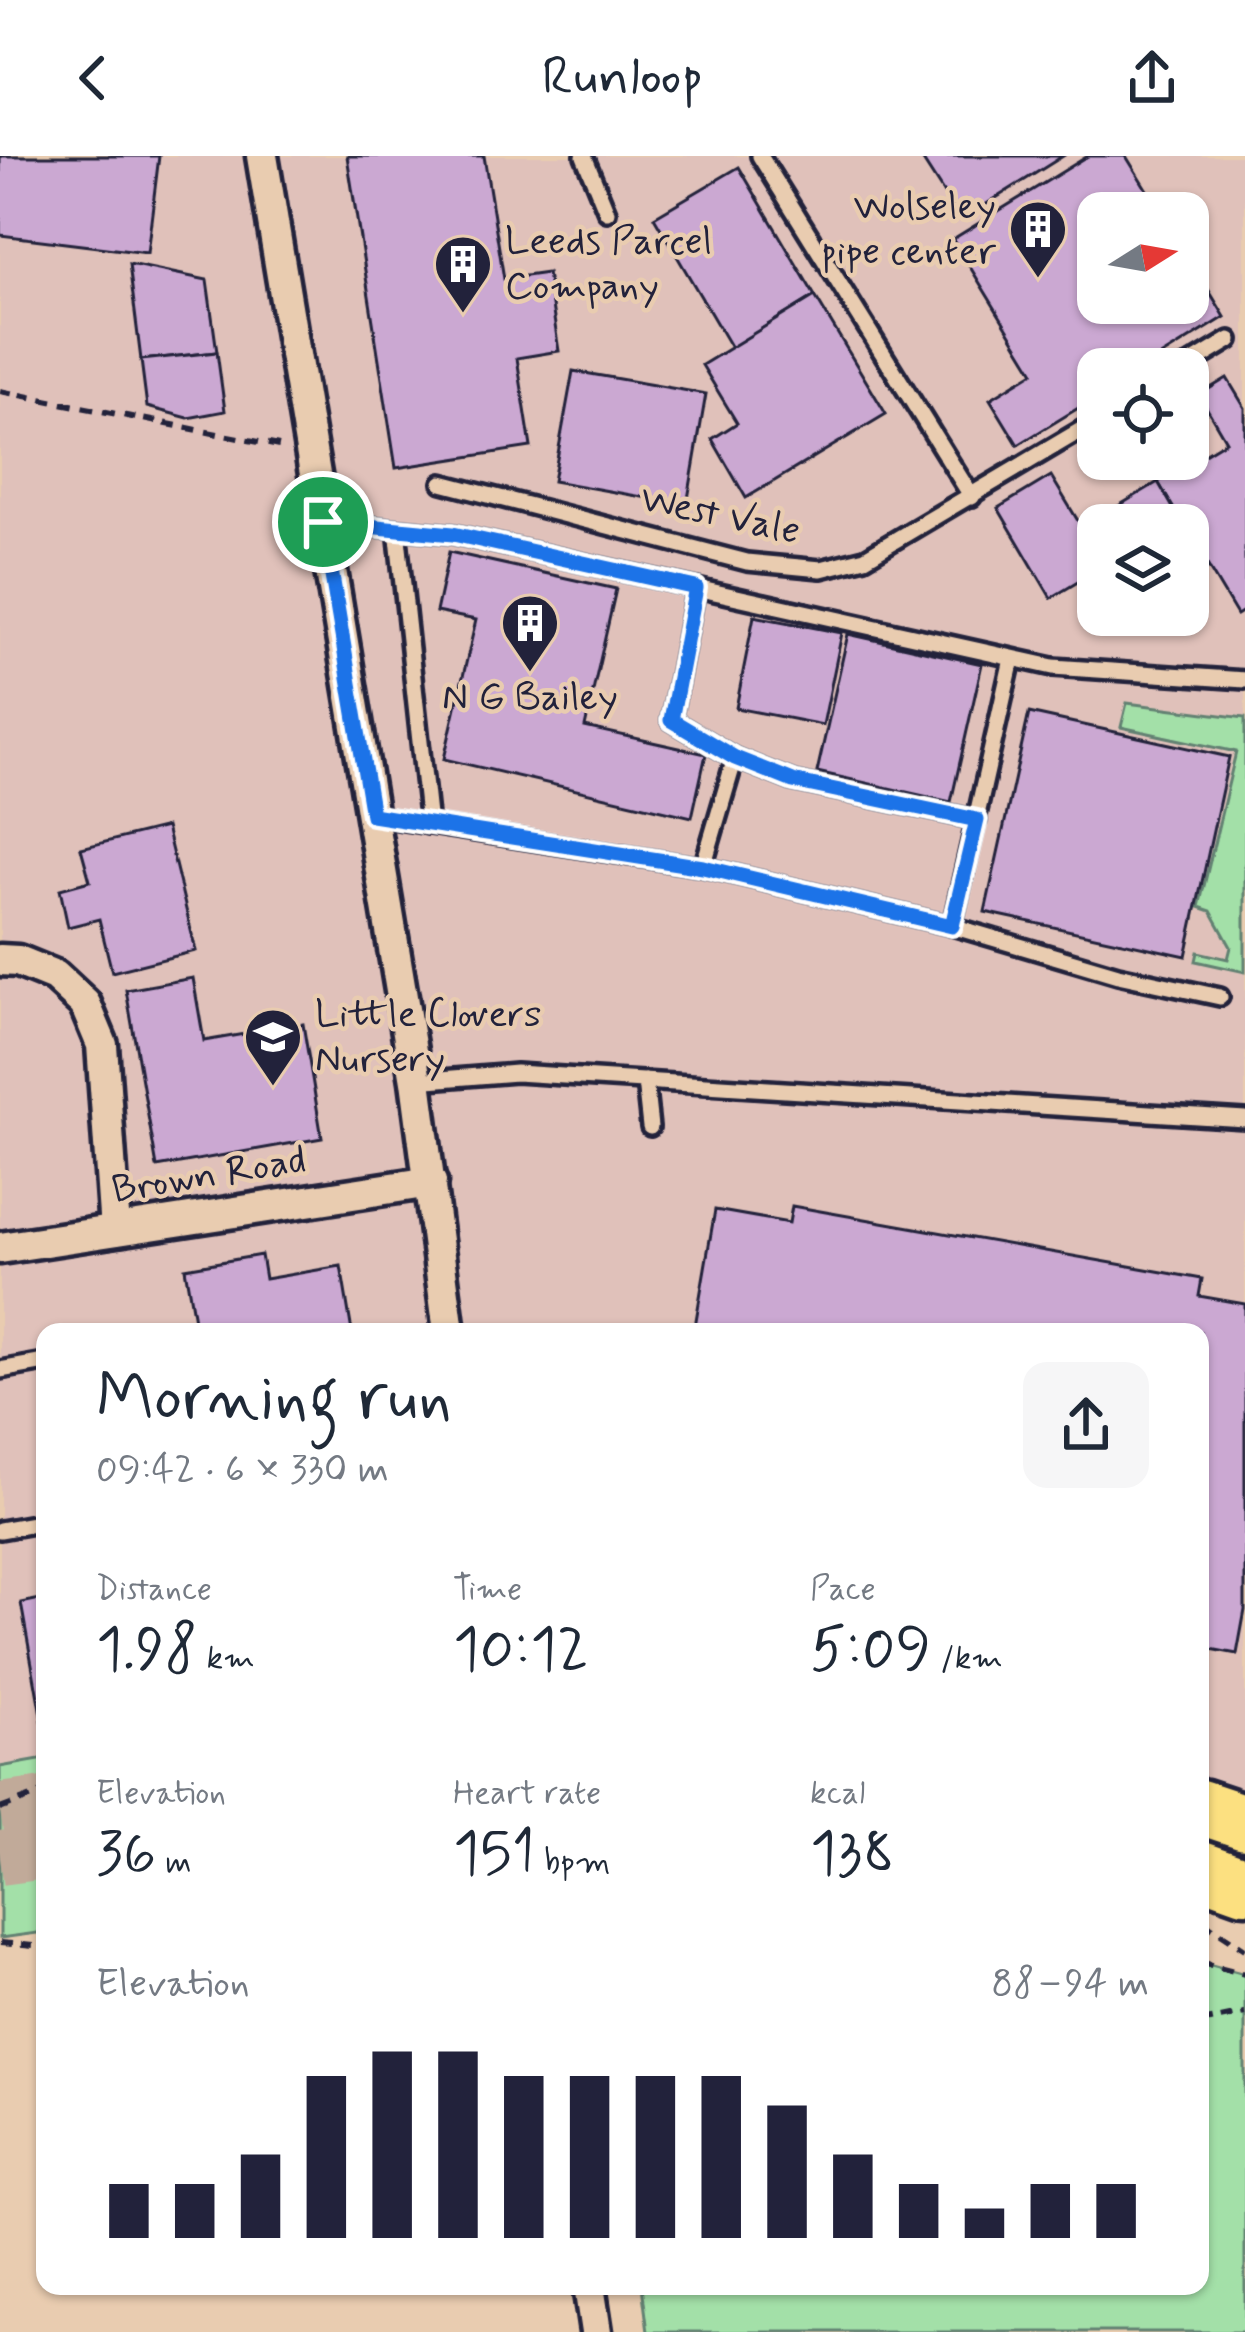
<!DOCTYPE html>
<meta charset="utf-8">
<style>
body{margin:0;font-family:Mynerve,sans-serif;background:#f6f6f7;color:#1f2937;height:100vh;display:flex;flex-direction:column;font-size:45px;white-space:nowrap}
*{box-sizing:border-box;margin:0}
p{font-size:39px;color:#747a83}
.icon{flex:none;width:66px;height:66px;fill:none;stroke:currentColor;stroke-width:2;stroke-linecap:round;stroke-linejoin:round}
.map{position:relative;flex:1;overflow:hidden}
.side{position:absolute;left:36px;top:1167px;width:1173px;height:972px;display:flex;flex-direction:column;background:#fff;border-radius:24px;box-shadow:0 3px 9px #0004}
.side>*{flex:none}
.needle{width:78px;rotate:79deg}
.fabs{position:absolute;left:1077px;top:36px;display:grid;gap:24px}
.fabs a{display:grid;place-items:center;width:132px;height:132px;border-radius:24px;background:#fff;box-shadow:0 3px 9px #0004;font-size:60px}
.pin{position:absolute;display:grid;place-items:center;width:102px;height:102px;color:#fff;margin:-51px;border:6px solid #fff;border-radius:50%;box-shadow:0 3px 12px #0007}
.round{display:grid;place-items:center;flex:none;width:126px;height:126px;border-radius:24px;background:#f6f6f7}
.headline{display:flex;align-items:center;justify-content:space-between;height:204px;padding:0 60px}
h1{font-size:66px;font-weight:600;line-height:90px}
.metrics{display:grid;grid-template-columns:repeat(3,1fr);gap:18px;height:204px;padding:12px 60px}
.metrics div{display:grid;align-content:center}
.metrics b{font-size:60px;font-weight:600}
.metrics small{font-size:33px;font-weight:400}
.metrics p{font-size:33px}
.chart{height:336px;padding:24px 60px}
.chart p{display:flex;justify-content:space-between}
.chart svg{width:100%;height:216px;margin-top:12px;stroke:#22223b;stroke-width:6}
header{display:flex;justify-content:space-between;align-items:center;height:156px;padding:0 60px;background:#fff;font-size:54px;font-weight:600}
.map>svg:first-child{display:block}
</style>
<header><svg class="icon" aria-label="back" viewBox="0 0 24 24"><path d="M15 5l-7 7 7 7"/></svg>Runloop<svg class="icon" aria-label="share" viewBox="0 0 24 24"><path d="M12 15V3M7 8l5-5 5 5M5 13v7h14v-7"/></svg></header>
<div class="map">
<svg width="1245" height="2176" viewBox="0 0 1245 2176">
<rect width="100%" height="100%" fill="#e9ccb0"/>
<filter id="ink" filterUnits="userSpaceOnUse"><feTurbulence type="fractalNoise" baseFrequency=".00833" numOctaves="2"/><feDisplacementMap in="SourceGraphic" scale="24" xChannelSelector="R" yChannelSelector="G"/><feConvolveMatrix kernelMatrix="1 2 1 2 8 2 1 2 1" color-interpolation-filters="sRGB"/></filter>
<g filter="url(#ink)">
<!-- built -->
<path fill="#e0c1ba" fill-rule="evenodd" d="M0,0H1245V1666L1200,1651V1176H45V1603L0,1611ZM1098,57H1188V147H1098ZM1098,213H1188V303H1098ZM1098,369H1188V459H1098Z"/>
<!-- green -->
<g fill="#a3e0a8" stroke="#628172" stroke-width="3">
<path d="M1127,547L1245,562V816L1196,805L1198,796L1228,803L1231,791L1211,755L1199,751L1236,596L1121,571Z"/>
<path d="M45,1603V1776L0,1782V1611Z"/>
<path d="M1200,1806L1245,1818V2176H648L642,2130H1200Z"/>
</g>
<!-- building -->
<g fill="#cba8d2" stroke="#22223b" stroke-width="3">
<path d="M0,0H159L147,97L0,79Z"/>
<path d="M347,0H484L504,123L547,117L559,195L517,202L531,291L396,312Z"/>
<path d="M920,0H1063L961,64Z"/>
<path d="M1088,0H1126L1161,57H1098V147H1188V100L1225,161L1141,213H1098V240L1018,289L990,243L1034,216L953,83Z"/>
<path d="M739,11L815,140L731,192L654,61Z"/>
<path d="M129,108L207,124L217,196L141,204Z"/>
<path d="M815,140L886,258L746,342L712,283L737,267L702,209Z"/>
<path d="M217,196L225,255L188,262L147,251L141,204Z"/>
<path d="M573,215L706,238L687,349L553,325Z"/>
<path d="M1227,222L1245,252V454L1237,459L1188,377V369H1183L1158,326L1226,285L1199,239Z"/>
<path d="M1051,320L1098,398V414L1051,442L998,352Z"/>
<path d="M1158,326L1183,369H1098V398L1082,372Z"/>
<path d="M1188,377L1209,412L1188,424Z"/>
<path d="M449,396L616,433L585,571L706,598L692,661L444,603L476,464L436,456Z"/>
<path d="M754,460L842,477L823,569L736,552Z"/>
<path d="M848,478L982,508L951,646L817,616Z"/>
<path d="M1029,557L1229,601L1186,800L985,756Z"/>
<path d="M166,671L196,795L112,816L99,763L68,771L60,733L90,725L81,692Z"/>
<path d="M193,822L204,885L303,868L322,982L157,1011L126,834Z"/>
<path d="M792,1050L1202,1123L1199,1140L1245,1148V1454L1237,1498L1200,1491V1176H694L715,1054L789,1067Z"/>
<path d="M261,1099L265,1123L341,1110L352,1176H196L185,1112Z"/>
<path d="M45,1442V1581L21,1447Z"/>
</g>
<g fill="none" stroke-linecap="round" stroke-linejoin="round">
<!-- highway-tunnel -->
<g stroke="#c1aa99" stroke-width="54" stroke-dasharray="54 27" stroke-linecap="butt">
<path d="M0,1654L45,1648"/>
<path d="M0,1702L45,1696"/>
</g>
<!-- lane casing -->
<g stroke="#22223b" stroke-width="24">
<g id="lane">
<path d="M584,0L607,56"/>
<path d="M760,0L972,341"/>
<path d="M1182,213L1230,184"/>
<path d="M442,327L747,406L821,413L865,402L1098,264"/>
<path d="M323,366L453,378L1053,511L1245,524"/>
<path d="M696,432L671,564L735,602L793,625L977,664"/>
<path d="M372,660L429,669L397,373"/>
<path d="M429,669L703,711L952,770L1118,819L1220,841"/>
<path d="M703,711L735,602"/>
<path d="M952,770L1012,503"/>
<path d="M416,925L516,917L1245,963"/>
<path d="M645,925L650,971"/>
<path d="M0,1214L45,1206"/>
<path d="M0,1374L45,1366"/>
</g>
</g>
<!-- street casing -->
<g stroke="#22223b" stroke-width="39">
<g id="street">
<path d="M262,0L416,925L449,1176"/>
<path d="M0,804L18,805L55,820L85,848L102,889L115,1074"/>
<path d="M0,1092L431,1026"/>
<path d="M589,2130L596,2176"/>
</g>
</g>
<!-- highway casing -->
<g stroke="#22223b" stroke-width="63">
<g id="highway">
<path d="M1200,1651L1245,1666"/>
<path d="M1200,1713L1245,1729"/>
</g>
</g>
<!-- path -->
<g stroke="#22223b" stroke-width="6" stroke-dasharray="12 9" stroke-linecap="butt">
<path d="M0,235L279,290"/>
<path d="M0,1653L45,1636"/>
<path d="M1203,1765L1245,1793"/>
<path d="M0,1787L45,1791"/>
<path d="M1200,1806L1245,1818"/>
<path d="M1200,1866L1245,1857"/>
</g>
<!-- lane -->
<use href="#lane" stroke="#e9ccb0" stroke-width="15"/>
<!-- street -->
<use href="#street" stroke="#e9ccb0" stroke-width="30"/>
<!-- highway -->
<use href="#highway" stroke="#fce080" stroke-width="54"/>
</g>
</g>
<g fill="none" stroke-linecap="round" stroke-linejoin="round" filter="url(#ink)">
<!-- route casing -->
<g stroke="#fff" stroke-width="24">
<path id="route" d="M323,366L453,378L696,432L671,564L735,602L793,625L977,664L952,770L703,711L372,659Z"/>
</g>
<!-- route -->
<use href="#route" stroke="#1a73e8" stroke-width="15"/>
</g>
<!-- icons -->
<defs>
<g id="building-pin" transform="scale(3)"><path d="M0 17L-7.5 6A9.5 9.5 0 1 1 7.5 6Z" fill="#22223b" stroke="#e9ccb0"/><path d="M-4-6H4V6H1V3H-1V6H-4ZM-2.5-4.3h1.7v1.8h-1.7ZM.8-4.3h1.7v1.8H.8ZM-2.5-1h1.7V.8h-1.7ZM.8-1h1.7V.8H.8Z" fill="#fff"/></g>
<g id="school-pin" transform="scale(3)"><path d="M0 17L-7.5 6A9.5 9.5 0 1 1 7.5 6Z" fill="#22223b" stroke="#e9ccb0"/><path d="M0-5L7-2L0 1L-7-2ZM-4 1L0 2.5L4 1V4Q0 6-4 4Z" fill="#fff"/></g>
</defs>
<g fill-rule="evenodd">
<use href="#building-pin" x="1038" y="73"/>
<use href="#building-pin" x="463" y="108"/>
<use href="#building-pin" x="530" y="467"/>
<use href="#school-pin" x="273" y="881"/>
</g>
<g text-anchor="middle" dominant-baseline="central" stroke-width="9" stroke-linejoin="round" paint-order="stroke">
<!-- poi labels -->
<g font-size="39" fill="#22223b" stroke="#e9ccb0" text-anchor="start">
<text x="996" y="51" text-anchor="end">Wolseley<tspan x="996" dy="45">pipe center</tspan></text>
<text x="505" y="86">Leeds Parcel<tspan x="505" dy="45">Company</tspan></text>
<text x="530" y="542" text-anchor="middle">N G Bailey</text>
<text x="315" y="859">Little Clovers<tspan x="315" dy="45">Nursery</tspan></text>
</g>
<!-- street labels -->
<g font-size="39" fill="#22223b" stroke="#e9ccb0">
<text transform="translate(720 360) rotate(12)">West Vale</text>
<text transform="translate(209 1020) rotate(-9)">Brown Road</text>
</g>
</g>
</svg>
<div class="fabs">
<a><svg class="needle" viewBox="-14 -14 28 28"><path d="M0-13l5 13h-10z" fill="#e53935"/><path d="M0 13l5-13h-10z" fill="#747a83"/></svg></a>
<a><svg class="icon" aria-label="locate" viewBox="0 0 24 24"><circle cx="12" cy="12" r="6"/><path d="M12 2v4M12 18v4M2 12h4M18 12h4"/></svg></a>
<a><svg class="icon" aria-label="layers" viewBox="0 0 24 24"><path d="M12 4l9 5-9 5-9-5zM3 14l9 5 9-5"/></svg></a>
</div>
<div class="pin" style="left:323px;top:366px;background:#1e9e55"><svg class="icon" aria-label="arrive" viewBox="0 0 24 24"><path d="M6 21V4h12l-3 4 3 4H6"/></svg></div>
<section class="side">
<div class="headline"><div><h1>Morning run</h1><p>09:42 · 6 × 330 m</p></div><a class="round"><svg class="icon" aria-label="share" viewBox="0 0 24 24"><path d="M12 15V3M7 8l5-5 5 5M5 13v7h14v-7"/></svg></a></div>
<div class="metrics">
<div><p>Distance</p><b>1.98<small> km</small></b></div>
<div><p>Time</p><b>10:12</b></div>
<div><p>Pace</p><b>5:09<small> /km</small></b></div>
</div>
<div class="metrics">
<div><p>Elevation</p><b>36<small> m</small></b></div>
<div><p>Heart rate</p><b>151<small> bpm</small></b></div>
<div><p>kcal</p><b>138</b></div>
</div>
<div class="chart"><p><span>Elevation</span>88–94 m</p>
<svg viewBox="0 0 160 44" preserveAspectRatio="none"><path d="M5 44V33M15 44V33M25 44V27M35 44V11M45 44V6M55 44V6M65 44V11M75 44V11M85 44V11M95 44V11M105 44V17M115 44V27M125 44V33M135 44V38M145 44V33M155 44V33"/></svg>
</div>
</section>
</div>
